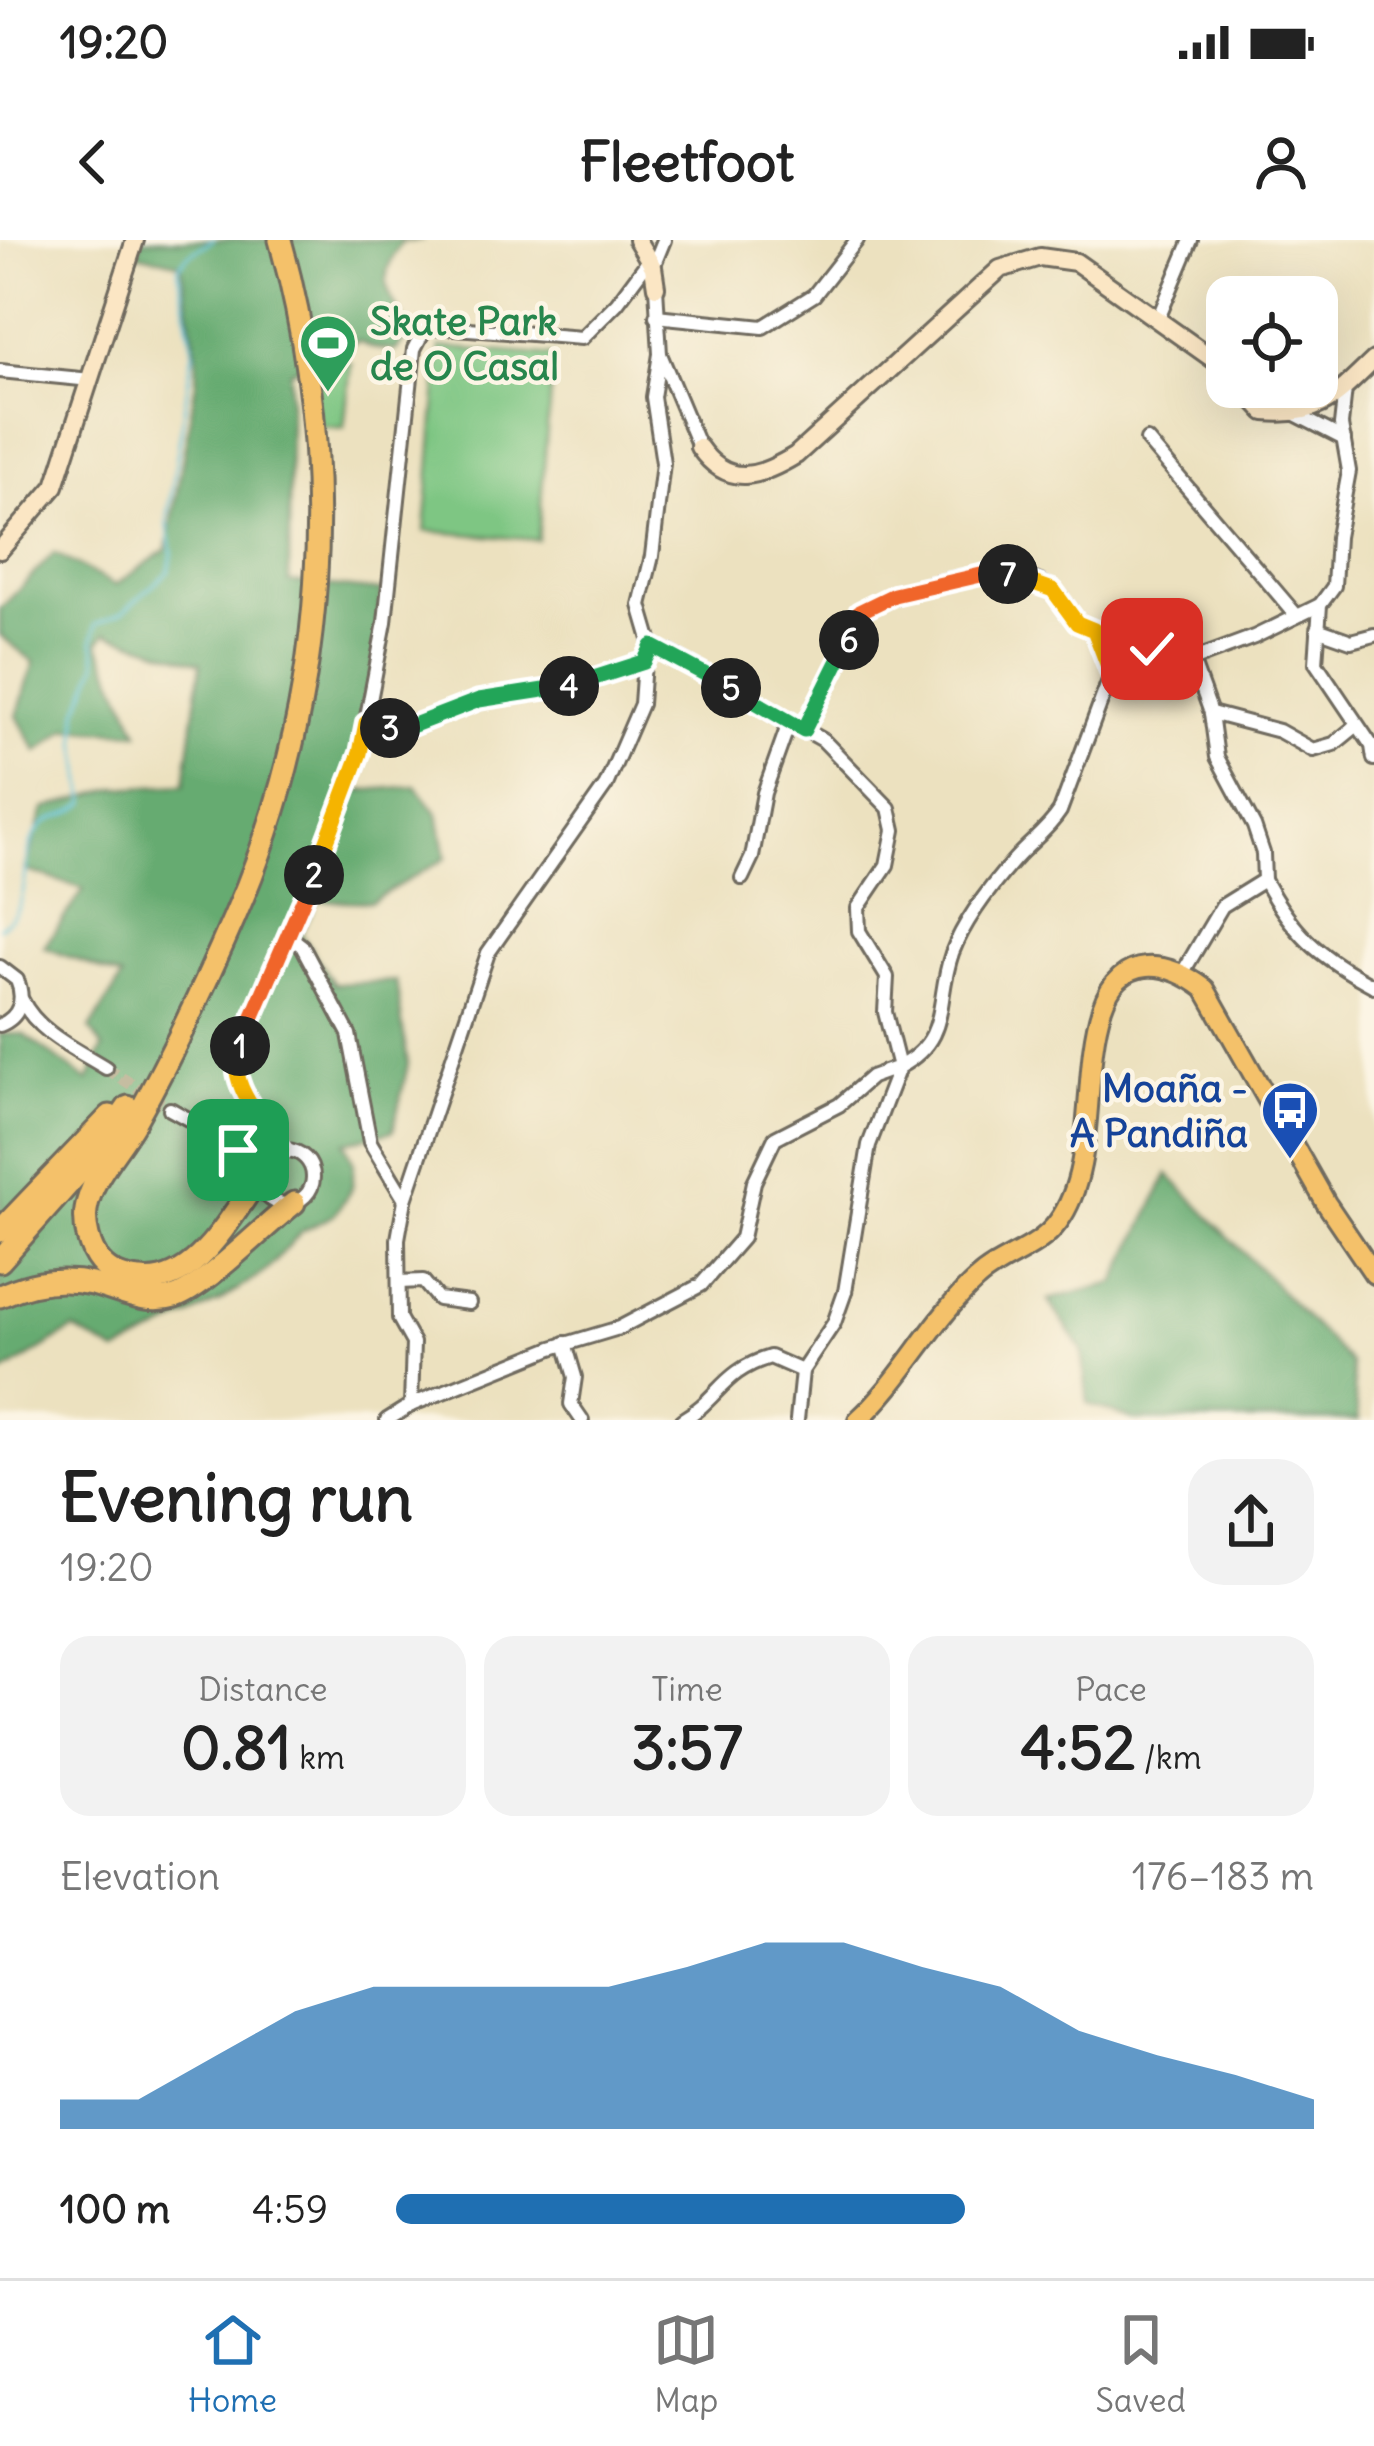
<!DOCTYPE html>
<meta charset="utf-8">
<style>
body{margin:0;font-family:Delius,sans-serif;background:#f2f2f2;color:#222;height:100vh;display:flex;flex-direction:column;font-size:45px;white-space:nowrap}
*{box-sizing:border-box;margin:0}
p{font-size:39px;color:#767676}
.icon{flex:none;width:66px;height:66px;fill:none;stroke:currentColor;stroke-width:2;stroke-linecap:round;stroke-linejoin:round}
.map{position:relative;height:1180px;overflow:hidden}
.details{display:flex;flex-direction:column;background:#fff;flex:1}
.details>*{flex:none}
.buttons{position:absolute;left:1206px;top:36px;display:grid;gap:24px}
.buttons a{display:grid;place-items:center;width:132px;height:132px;border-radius:24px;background:#fff;box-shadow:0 12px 48px #0002;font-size:60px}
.pin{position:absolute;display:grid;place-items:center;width:102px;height:102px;color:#fff;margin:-51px;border-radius:24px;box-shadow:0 6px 18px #0006}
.km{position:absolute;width:60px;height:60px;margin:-30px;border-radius:50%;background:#222;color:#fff;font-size:33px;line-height:60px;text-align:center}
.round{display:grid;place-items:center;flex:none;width:126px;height:126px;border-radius:36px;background:#f2f2f2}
.headline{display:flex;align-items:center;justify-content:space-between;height:204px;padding:0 60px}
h1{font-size:66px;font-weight:800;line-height:90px}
.figures{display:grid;grid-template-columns:repeat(3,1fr);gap:18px;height:204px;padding:12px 60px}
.figures div{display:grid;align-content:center;border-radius:30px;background:#f2f2f2;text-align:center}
.figures b{font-size:60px;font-weight:800}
.figures small{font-size:33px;font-weight:400}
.figures p{font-size:33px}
.chart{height:336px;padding:24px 60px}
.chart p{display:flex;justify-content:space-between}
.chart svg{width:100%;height:216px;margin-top:12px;fill:#1f6fb2;opacity:.7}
ul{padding:0 60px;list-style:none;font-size:39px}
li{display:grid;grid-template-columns:192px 144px 1fr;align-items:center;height:90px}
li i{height:30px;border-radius:15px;background:#1f6fb2}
.status{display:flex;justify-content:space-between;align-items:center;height:84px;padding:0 60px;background:#fff;direction:ltr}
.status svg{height:33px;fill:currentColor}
header{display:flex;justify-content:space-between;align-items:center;height:156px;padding:0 60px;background:#fff;font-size:54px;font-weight:800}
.tabs{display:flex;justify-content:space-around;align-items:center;height:168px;border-top:3px solid #e0e0e0;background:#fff;font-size:33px;color:#767676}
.tabs a{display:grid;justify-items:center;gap:6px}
.tabs .on{color:#1f6fb2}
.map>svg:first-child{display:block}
</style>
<div class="status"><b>19:20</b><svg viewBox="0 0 49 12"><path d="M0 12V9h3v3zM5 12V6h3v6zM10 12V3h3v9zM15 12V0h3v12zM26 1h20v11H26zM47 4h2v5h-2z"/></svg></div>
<header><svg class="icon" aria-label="back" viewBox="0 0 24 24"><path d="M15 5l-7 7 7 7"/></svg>Fleetfoot<svg class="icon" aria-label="person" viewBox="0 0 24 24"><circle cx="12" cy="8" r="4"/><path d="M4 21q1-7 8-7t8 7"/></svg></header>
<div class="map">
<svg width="1374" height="1180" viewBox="0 0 1374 1180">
<rect width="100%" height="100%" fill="#fcf5e5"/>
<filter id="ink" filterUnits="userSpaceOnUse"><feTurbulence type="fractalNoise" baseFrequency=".00833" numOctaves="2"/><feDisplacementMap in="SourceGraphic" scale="24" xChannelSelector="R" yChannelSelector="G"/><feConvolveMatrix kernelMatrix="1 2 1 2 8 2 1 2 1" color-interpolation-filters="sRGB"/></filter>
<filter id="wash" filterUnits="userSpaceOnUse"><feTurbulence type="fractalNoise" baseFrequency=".004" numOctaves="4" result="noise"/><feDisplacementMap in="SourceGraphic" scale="48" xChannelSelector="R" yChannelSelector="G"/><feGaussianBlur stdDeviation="2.7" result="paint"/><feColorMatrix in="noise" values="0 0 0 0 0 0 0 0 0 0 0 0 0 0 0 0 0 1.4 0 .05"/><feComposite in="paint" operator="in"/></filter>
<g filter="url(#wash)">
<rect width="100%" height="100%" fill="#ece1bf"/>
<!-- green -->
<g fill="#7ec683" stroke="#547857" stroke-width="3">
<path d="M440,107L553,116L538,300L425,291Z"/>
<path d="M312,119L351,123L344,188L305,184Z"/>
</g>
<!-- forest -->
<g fill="#66ab71" stroke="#486b4e" stroke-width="3">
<path d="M142,0H424L402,2C372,44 391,54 411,94L395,111L372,108L359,101L290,131L289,342L382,351C378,418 364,488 342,552L416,546L438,574L446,618L370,662L317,660L301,694L334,744L396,741L408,824L393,891L345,902L354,924L352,948L334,975L301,992L267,1030L220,1061L117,1113L74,1089L0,1135V794H23L88,841L103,808L90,789L122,738L44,707L84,649L25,630L44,569L116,548L185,544L201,423L106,393L98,403L139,492L67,489L37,512L17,476L34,422L0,395V369L54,313L115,345L167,309L196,143L197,116L181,24L137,14Z"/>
<path d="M1168,934L1350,1123L1359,1180H1134L1088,1164L1082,1110L1048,1060L1115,1043Z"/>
</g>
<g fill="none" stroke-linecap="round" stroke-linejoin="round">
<!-- stream -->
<path stroke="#5dc3db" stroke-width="3" d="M0,688C7,681 15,675 19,666C30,641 21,603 44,584C55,575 68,578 86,563L77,501L78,471L97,424L93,400L96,384L123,372L169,331L172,313L167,282L193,111L178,28L188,15L213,0"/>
</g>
</g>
<g filter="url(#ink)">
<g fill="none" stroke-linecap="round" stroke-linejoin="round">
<!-- street-tunnel -->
<path stroke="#c5bda1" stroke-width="12" stroke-dasharray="12 6" stroke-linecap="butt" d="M106,828L170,869"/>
<!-- street casing -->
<g stroke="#6f6b5f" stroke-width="18">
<g id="street">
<path d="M653,27L664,0"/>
<path d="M656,47L660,114L699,207"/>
<path d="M656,76L763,87L814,55L857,0"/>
<path d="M1158,79L1191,0"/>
<path d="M0,131L91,140"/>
<path d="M1345,149L1341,185L1349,231L1337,297L1334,346L1320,365L1316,423L1372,506L1374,519"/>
<path d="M1297,175L1344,199"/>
<path d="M1147,200L1297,376"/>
<path d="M1317,389L1351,401L1374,395"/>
<path d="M1211,473L1279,491L1313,510L1334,504L1356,486"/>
<path d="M366,483L401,491L479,460L570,446L644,422"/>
<path d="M804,490L844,412L859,372C905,349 1011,312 1055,352C1072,368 1068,380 1094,390L1111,434"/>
<path d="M742,638L752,617L764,553L789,483"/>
<path d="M1264,640C1294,695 1319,717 1374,746"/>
<path d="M289,696L302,706L349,794L370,902L405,960"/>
<path d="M0,727L17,740C25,759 20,777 0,785"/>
<path d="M1183,732L1222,666L1264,640L1263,613L1254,586L1217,517L1211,473L1192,420L1254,397L1320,365"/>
<path d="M22,760C37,792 77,810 106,828"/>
<path d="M170,869L228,901L273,912"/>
<circle cx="286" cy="937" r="27"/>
<path d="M281,910L238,843L235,818L291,691L360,513L385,382L414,109L425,88L443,87L582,98L617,63L649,20"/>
<path d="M399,1042L423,1041L438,1059L469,1063"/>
<path d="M565,1103L575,1137L571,1164L582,1180"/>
<path d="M411,1165L413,1103L399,1078L398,999L405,960L488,713L606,545L641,464L644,422L652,406L640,365L652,316L663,223L653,157L660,114"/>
<path d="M387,1180L411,1165L552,1108L619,1088L701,1045L742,998L754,942L775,898L839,865L871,837L899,827L885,772L887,737L859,691L858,668L887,625L894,590L889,568L823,500L670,413L652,406"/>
<path d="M682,1180C719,1159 722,1131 770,1117L802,1131"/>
<path d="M797,1180L802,1131L834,1083L845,1052L869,905L899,827C951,799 935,762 952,713C964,681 992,645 1015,619C1030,602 1047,591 1060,571L1118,416L1152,409L1192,420"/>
</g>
</g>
<!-- secondary casing -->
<g stroke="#6f6b5f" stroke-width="22">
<g id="secondary">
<path d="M637,0L653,27L656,47"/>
<path d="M1242,147L1265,172C1321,177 1336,156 1374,120"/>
<path d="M699,207C728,249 760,237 796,215L1000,29L1040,17L1076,22L1227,129"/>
<path d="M0,310L55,246L135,0"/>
</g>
</g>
<!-- primary casing -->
<g stroke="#6f6b5f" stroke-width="24">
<path id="primary" d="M858,1180C903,1139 931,1081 976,1040C1000,1017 1038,1010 1058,982C1098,928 1081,831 1102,768C1120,713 1167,720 1205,749L1326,963L1374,1034"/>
</g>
<!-- highway casing -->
<g stroke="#6f6b5f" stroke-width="27">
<g id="highway">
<path d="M258,939C230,977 195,1047 140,1040C126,1039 110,1034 100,1022C89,1009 84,986 86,970C91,937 118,911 134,883C171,817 204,747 234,678C328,464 342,225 280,0"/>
<path d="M0,991L110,876"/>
<path d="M0,1021L94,915L128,867"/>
<path d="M0,1056C30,1042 60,1037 92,1044C121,1051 145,1066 175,1057C205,1047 264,986 294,963"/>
</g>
</g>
<!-- street -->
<use href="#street" stroke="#fff" stroke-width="12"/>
<!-- secondary -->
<use href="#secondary" stroke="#fbe6c4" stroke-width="16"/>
<!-- primary -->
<use href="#primary" stroke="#f4c16b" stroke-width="18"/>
<!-- highway -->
<use href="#highway" stroke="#f4c16b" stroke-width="21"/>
</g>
</g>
<g fill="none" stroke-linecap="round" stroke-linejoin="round" filter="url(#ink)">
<!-- split-1 casing -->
<g stroke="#fff" stroke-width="24">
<path id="split-1" d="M238,910L228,902L260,911L281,910C263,880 224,842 240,806"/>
</g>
<!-- split-2 casing -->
<g stroke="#fff" stroke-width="24">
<path id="split-2" d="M240,806L314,635"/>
</g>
<!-- split-3 casing -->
<g stroke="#fff" stroke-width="24">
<path id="split-3" d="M314,635L360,513L366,483L390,488"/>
</g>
<!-- split-4 casing -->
<g stroke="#fff" stroke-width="24">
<path id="split-4" d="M390,488L401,490L479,460L569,446"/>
</g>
<!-- split-5 casing -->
<g stroke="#fff" stroke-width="24">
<path id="split-5" d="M569,446L644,422L652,406L731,448"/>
</g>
<!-- split-6 casing -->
<g stroke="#fff" stroke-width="24">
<path id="split-6" d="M731,448L804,490L849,400"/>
</g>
<!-- split-7 casing -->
<g stroke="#fff" stroke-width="24">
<path id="split-7" d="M849,400L859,372L894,355L998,331L1008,334"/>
</g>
<!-- split-8 casing -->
<g stroke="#fff" stroke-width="24">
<path id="split-8" d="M1008,334L1053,350L1077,383L1094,390L1111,434L1118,416L1152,409"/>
</g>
<!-- split-1 -->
<use href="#split-1" stroke="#f5b400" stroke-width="15"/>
<!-- split-2 -->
<use href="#split-2" stroke="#f0652b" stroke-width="15"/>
<!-- split-3 -->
<use href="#split-3" stroke="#f5b400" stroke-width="15"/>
<!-- split-4 -->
<use href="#split-4" stroke="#22a559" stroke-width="15"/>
<!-- split-5 -->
<use href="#split-5" stroke="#22a559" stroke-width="15"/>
<!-- split-6 -->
<use href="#split-6" stroke="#22a559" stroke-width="15"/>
<!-- split-7 -->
<use href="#split-7" stroke="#f0652b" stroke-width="15"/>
<!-- split-8 -->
<use href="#split-8" stroke="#f5b400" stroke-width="15"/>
</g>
<!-- icons -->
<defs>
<g id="stadium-pin" transform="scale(3)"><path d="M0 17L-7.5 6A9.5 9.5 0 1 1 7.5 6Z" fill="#2e9e5b" stroke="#fcf5e5"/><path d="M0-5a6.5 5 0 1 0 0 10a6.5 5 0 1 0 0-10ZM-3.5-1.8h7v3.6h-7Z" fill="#fff"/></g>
<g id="bus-pin" transform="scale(3)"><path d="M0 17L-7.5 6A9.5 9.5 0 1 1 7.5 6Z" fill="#1a4fb4" stroke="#fcf5e5"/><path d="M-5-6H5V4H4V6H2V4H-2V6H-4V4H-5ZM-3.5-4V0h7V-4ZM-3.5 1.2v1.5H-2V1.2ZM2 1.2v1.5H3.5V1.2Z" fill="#fff"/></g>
</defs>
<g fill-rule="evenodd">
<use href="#stadium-pin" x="328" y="103"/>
<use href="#bus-pin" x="1290" y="870"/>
</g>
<g text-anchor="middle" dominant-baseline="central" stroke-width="9" stroke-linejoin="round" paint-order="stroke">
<!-- leisure labels -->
<g font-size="39" font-weight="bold" fill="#27864d" stroke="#fcf5e5" text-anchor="start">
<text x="370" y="81">Skate Park<tspan x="370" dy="45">de O Casal</tspan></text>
</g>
<!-- transit labels -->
<g font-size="39" font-weight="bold" fill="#164399" stroke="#fcf5e5" text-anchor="end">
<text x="1248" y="848">Moaña -<tspan x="1248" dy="45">A Pandiña</tspan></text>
</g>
</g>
</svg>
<div class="buttons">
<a><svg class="icon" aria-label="locate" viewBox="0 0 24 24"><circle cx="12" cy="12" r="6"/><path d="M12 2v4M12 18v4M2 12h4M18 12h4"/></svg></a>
</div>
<div class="pin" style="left:238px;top:910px;background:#1e9e55"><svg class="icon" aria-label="arrive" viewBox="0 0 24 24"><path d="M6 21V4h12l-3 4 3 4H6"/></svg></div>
<div class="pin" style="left:1152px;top:409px;background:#d93025"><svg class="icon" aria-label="check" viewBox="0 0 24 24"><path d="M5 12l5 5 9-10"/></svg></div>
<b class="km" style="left:240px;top:806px">1</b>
<b class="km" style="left:314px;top:635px">2</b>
<b class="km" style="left:390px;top:488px">3</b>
<b class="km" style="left:569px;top:446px">4</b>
<b class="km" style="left:731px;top:448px">5</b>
<b class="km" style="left:849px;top:400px">6</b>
<b class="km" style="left:1008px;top:334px">7</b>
</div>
<section class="details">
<div class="headline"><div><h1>Evening run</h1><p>19:20</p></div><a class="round"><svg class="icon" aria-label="share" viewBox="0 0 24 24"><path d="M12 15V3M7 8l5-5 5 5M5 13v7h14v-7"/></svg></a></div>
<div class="figures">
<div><p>Distance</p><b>0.81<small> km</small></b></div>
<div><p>Time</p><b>3:57</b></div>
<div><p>Pace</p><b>4:52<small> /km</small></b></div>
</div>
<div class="chart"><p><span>Elevation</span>176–183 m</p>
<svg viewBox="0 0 160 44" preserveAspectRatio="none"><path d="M0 44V38L10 38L20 29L30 20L40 15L50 15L60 15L70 15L80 11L90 6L100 6L110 11L120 15L130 24L140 29L150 33L160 38V44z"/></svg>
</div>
<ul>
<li><b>100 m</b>4:59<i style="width:62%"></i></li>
</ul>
</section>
<nav class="tabs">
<a class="on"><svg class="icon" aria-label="home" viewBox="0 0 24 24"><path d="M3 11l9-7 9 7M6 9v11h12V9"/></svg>Home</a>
<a><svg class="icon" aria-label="map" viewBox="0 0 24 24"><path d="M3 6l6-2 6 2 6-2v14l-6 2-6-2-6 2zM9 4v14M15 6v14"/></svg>Map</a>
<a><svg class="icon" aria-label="saved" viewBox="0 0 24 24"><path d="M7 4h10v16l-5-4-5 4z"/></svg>Saved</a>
</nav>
